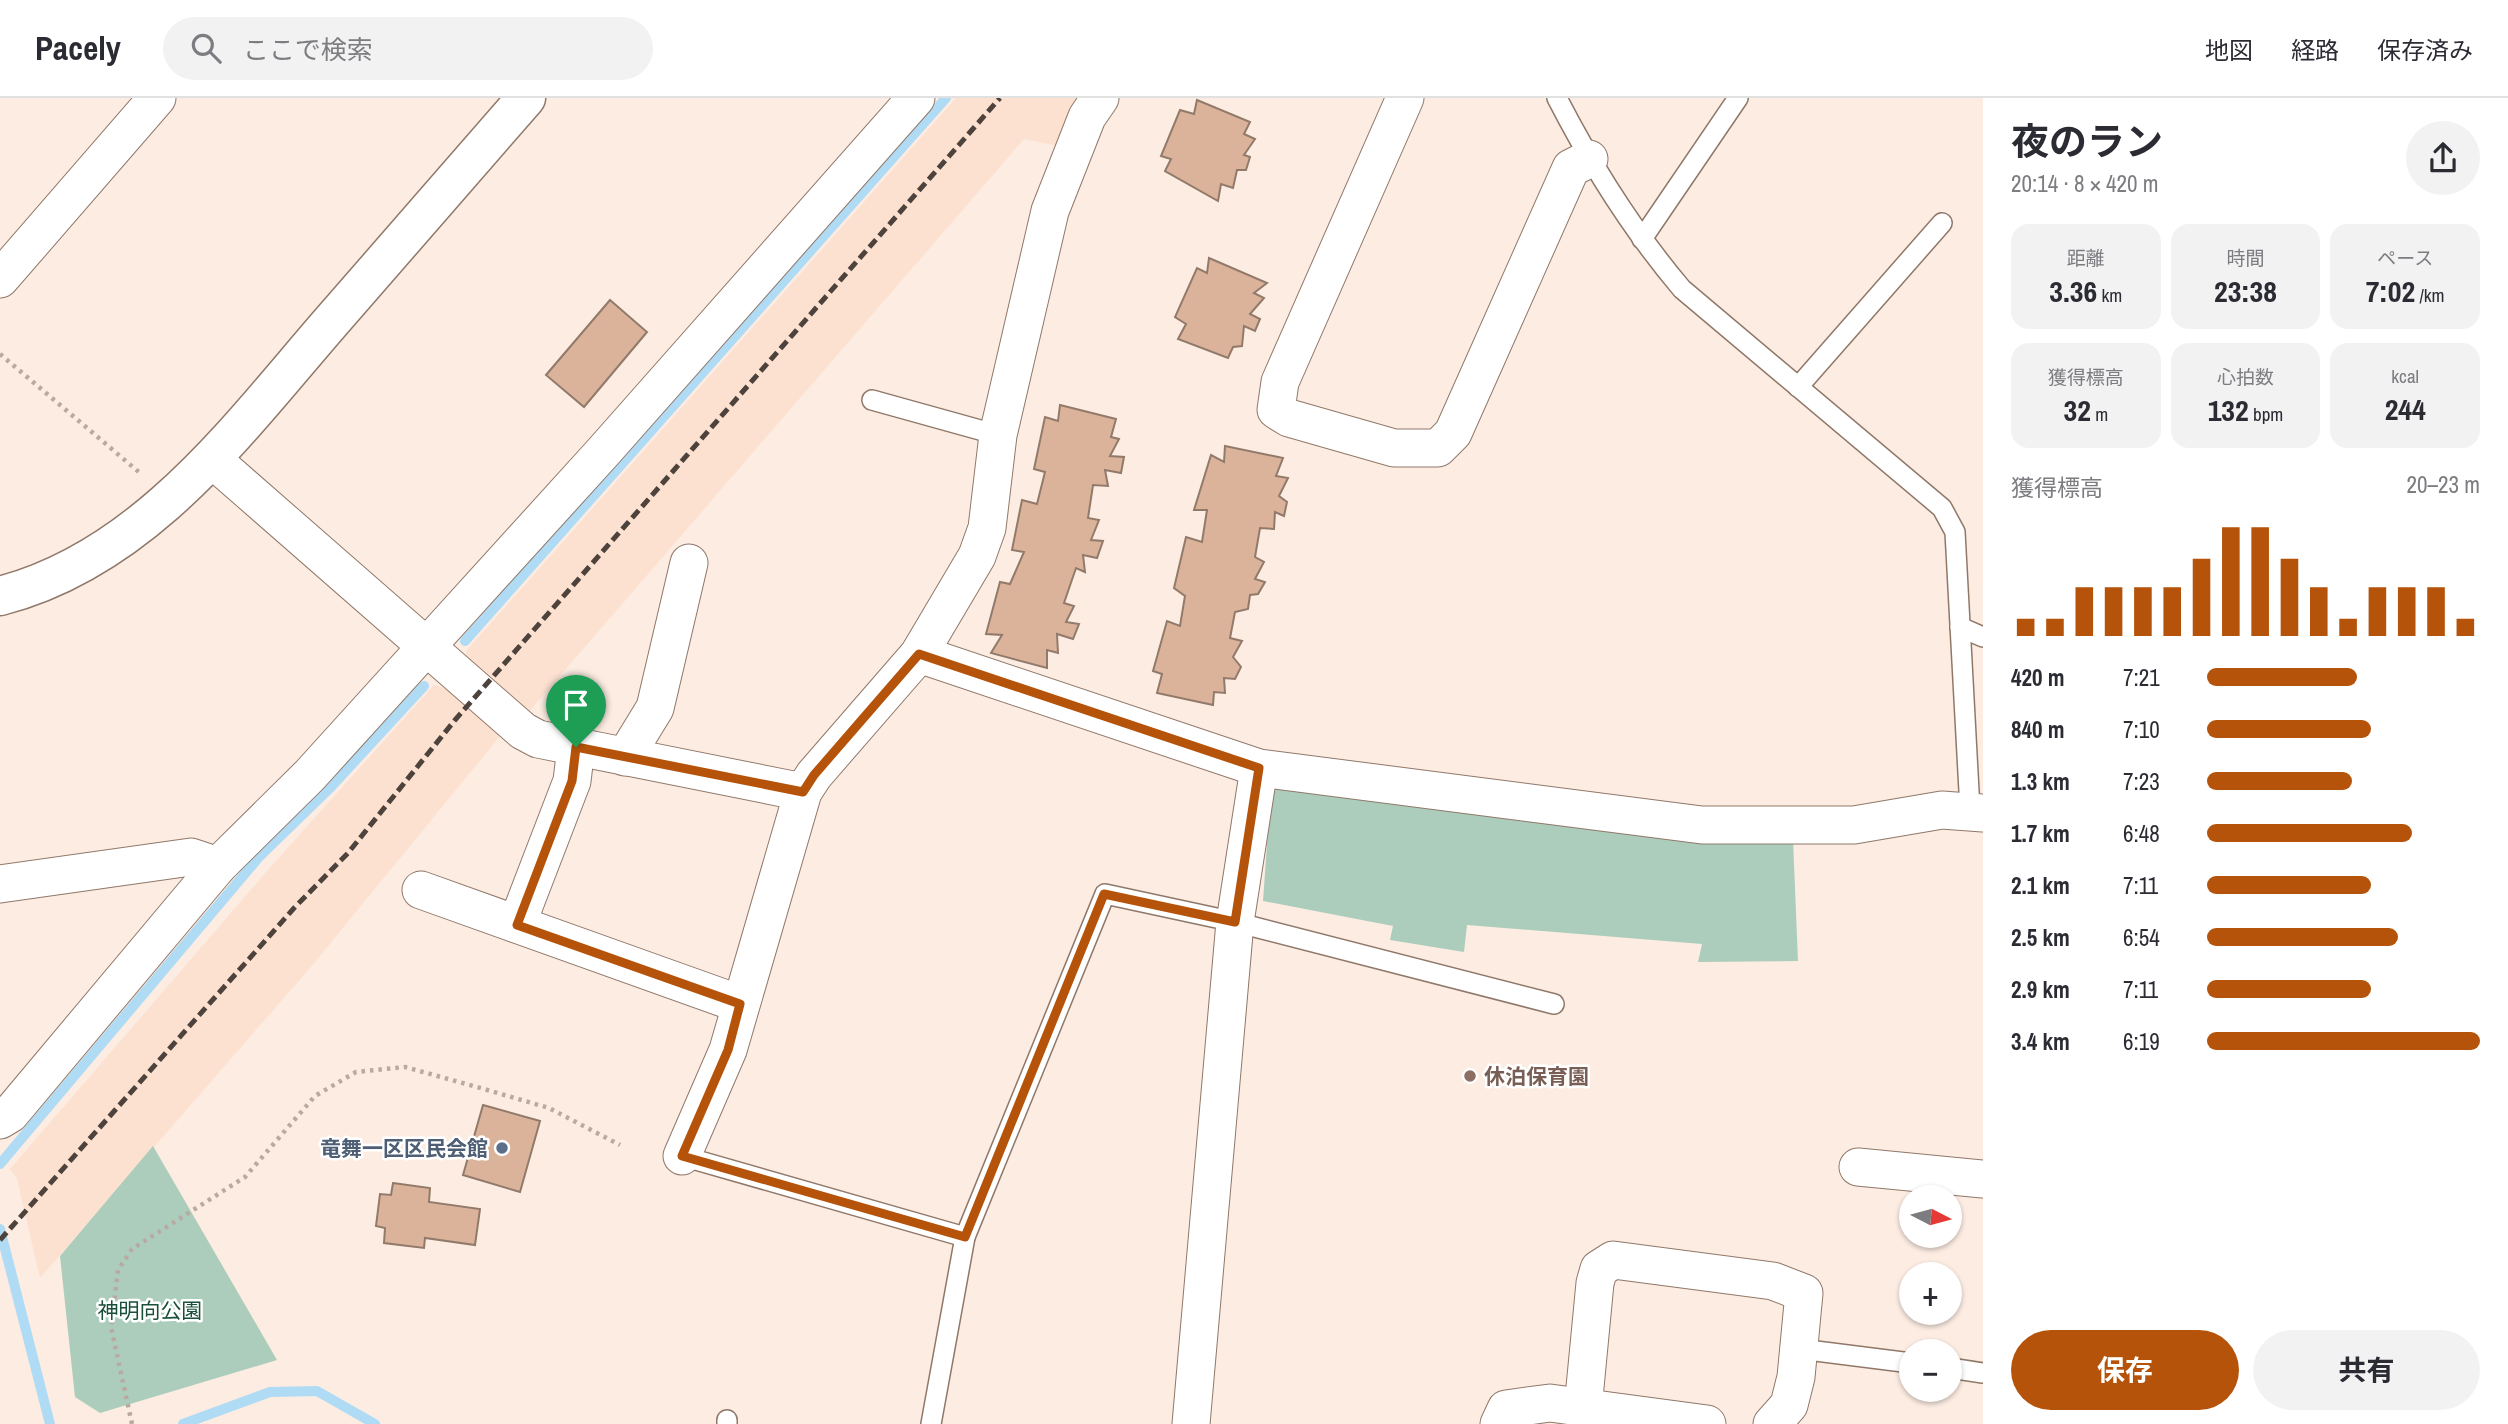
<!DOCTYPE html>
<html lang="ja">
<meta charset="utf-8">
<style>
body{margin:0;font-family:"Archivo Narrow","Noto Sans JP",sans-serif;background:#f2f2f3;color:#2b2b33;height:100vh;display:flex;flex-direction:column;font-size:26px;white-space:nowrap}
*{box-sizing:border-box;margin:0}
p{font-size:23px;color:#7c7c81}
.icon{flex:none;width:38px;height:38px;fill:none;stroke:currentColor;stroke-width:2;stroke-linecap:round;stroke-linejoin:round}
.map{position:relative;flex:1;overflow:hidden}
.sheet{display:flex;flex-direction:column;background:#fff;width:525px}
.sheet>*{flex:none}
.needle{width:46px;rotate:96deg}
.tools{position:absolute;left:1899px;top:1087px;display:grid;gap:14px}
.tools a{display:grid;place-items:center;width:63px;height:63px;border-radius:50%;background:#fff;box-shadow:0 2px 5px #0004;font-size:35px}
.pin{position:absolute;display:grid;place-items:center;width:60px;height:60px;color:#fff;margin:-72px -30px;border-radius:50% 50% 50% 0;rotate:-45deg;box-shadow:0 0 7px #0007}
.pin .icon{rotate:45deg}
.round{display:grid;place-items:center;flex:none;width:74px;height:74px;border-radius:37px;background:#f2f2f3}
.summary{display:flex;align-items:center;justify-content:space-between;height:119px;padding:0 28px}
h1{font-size:38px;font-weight:700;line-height:52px}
.metrics{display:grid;grid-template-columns:repeat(3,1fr);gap:10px;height:119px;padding:7px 28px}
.metrics div{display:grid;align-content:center;border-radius:18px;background:#f2f2f3;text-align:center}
.metrics b{font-size:30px;font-weight:700}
.metrics small{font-size:19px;font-weight:400}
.metrics p{font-size:19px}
.chart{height:196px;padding:14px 28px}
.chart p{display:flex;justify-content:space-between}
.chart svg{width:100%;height:126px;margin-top:7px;stroke:#b45309;stroke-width:6}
.primary-button{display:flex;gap:14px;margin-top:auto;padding:14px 28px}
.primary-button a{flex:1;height:80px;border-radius:42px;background:#b45309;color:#fff;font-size:28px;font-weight:700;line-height:80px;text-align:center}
.primary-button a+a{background:#f2f2f3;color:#2b2b33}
ul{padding:0 28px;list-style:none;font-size:23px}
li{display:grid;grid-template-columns:112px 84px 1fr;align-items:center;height:52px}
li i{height:18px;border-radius:9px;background:#b45309}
header{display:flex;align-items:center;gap:42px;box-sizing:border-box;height:98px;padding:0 35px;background:#fff;border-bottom:2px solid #e1e1e2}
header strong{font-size:33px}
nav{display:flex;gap:38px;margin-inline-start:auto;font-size:24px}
.search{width:490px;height:63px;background:#f2f2f3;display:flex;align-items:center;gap:18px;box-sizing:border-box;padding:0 24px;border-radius:38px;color:#7c7c81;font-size:26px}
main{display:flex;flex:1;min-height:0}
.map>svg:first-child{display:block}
</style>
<header>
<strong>Pacely</strong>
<div class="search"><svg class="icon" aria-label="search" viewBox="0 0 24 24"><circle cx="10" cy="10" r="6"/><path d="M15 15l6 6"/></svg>ここで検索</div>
<nav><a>地図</a><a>経路</a><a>保存済み</a></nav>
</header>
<main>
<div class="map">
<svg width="1983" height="1326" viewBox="0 0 1983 1326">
<rect width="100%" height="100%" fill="#fcece2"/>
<!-- built -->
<g fill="#fce1d0">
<path d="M956,0H1081L1058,48L1024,41L527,616L465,561L467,552Z"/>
<path d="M434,587L450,592L501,637L310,870L40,1180L17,1081L10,1071L267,773Z"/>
</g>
<!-- green -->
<g fill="#accdbc">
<path d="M1271,690L1793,742L1798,863L1698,864L1702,846L1467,827L1464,854L1390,842L1393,828L1263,803Z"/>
<path d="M153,1048L277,1262L100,1315L75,1299L60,1158Z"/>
</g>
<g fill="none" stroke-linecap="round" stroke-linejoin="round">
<!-- stream -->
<g stroke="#b0dbf5" stroke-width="10">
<path d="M465,543L946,0"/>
<path d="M0,1066L259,759L329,691L424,588"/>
<path d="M0,1131L50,1326"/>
<path d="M183,1326L270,1294L317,1293L375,1326"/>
</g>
</g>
<!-- building -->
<g fill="#dbb39a" stroke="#927a6b" stroke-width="2">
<path d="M1197,2L1250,24L1244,36L1255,41L1244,57L1250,59L1246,72H1237L1233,90L1221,86L1218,103L1165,73L1171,61L1161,58L1180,12L1194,16Z"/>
<path d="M1209,160L1267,185L1254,195L1264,200L1250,216L1260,221L1255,233L1244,228L1242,248L1233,249L1228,260L1178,241L1186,226L1175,219L1197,170L1207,175Z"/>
<path d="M610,202L647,234L584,309L546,277Z"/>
<path d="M1060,307L1116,321L1111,339L1119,341L1110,358L1124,359L1121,375L1105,372L1108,388L1093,387L1088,420L1099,422L1091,442L1103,443L1097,460L1083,457L1085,474L1076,470L1064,505L1074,508L1066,524L1079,526L1073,541L1057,536L1058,555L1047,552V570L991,555L1002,537L986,536L1000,484L1010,486L1024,454L1012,452L1022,402L1037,406L1045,374L1034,371L1045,319L1058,323Z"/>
<path d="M1225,348L1283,360L1276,378L1288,380L1279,398L1287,404L1284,418L1275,414L1274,431L1260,430L1255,459L1264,464L1255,481L1265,484L1258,496L1250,497L1248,511L1235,514L1230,540L1242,543L1233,559L1241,569L1235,581L1224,580L1225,595L1214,594L1213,607L1157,595L1162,576L1153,573L1167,523L1180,528L1185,498L1174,490L1186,439L1202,444L1207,412H1194L1211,357L1224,364Z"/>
<path d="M483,1007L540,1023L520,1094L463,1077Z"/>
<path d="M393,1085L430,1090L429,1104L480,1111L475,1147L425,1140L424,1150L384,1145L385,1130L376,1128L380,1096L391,1097Z"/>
</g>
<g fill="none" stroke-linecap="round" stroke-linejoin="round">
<!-- service casing -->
<g stroke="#907869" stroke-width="22">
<g id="service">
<path d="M1557,0C1592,68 1632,132 1682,191L1942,410L1955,434L1970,712"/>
<path d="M1642,141L1738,0"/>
<path d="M1798,289L1942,125"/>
<path d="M872,302L998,337"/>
<path d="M1960,529L1983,539"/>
<path d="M682,1058L965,1139"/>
<path d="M1800,1251L1911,1265"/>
<path d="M1950,1270L1983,1275"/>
<path d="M727,1326V1322"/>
<path d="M931,1326L965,1139L1105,796L1235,824L1554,906"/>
</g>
</g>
<!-- minor casing -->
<g stroke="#907869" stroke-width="39">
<g id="minor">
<path d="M1405,0L1280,284L1276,312L1289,320L1394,350H1438L1453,335L1571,70L1589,61"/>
<path d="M0,181L157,0"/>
<path d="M212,361L523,633L538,641L803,694"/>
<path d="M919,556L1259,670L1702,727H1854L1942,712L1983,715"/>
<path d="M625,659L655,610L689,465"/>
<path d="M0,786L191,759L218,768"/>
<path d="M421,792L740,906"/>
<path d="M517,826L572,683L576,649"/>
<path d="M0,1022L10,1016L218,768L310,677L604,353L916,0"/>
<path d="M682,1058L728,952L803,694L814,677L919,556L977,458L987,430L998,337L1050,113L1087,19L1100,0"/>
<path d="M1858,1069L1983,1081"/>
<path d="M1583,1310L1595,1185L1599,1171L1613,1162L1773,1183L1804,1195L1796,1279L1789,1307L1772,1326"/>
<path d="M1191,1326L1235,824L1259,670"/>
<path d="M1499,1326L1506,1311L1550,1305L1707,1326"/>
</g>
</g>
<!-- tertiary casing -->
<g stroke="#907869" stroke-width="41">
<path id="tertiary" d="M0,498C144,461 238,331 330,225C395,150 461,75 526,0"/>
</g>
<!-- path -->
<g stroke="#b8aaa1" stroke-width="4.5" stroke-dasharray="3.5 5" stroke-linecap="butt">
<path d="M0,256L140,375"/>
<path d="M132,1326L111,1229L118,1172L132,1151L245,1079L315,998L356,974L405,969L477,989L549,1010L620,1047"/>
</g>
<!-- service -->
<use href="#service" stroke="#fff" stroke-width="19"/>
<!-- minor -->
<use href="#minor" stroke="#fff" stroke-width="37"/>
<!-- tertiary -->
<use href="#tertiary" stroke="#fff" stroke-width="38"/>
<!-- rail -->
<path stroke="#4d423c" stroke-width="5" stroke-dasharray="10 5" stroke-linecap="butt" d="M0,1142L295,809L348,755L455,622L1000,0"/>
</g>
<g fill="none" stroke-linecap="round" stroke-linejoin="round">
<!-- route casing -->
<g stroke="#fff" stroke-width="14">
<path id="route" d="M919,556L1259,670L1235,824L1104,796L965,1139L682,1058L728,952L740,906L517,827L572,683L576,649L803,694L814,677Z"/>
</g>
<!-- route -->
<use href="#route" stroke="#b45309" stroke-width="9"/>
</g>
<!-- markers -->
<circle fill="#8d6e63" stroke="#fff" stroke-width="2.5" cx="1470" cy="978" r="7"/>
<circle fill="#5c6f8a" stroke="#fff" stroke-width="2.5" cx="502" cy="1050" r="7"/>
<g text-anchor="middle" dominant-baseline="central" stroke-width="5" stroke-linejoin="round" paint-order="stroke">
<!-- education labels -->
<g font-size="21" font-weight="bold" fill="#785e54" stroke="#fff" text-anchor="start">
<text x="1484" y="978">休泊保育園</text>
</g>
<!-- service labels -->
<g font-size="21" font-weight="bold" fill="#4e5e75" stroke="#fff" text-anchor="end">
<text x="488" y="1050">竜舞一区区民会館</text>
</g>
<!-- park labels -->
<g font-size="21" fill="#18503a" stroke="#fff">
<text x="150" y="1212">神明向公園</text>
</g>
</g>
</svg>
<div class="tools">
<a><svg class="needle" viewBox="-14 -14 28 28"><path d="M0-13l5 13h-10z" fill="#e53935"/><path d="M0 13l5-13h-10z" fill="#7c7c81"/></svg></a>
<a>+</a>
<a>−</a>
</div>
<div class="pin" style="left:576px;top:649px;background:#1e9e55"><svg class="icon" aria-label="arrive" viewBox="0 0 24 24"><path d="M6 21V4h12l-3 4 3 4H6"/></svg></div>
</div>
<section class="sheet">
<div class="summary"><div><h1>夜のラン</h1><p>20:14 · 8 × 420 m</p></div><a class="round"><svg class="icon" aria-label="share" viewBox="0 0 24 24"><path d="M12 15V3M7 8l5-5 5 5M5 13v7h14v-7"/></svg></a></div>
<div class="metrics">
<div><p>距離</p><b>3.36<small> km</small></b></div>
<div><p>時間</p><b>23:38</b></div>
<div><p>ペース</p><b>7:02<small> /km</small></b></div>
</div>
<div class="metrics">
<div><p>獲得標高</p><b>32<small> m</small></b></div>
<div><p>心拍数</p><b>132<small> bpm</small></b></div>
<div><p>kcal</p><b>244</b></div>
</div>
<div class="chart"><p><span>獲得標高</span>20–23 m</p>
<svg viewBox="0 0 160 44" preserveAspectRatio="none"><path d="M5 44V38M15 44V38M25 44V27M35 44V27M45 44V27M55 44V27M65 44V17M75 44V6M85 44V6M95 44V17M105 44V27M115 44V38M125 44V27M135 44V27M145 44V27M155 44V38"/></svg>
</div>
<ul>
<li><b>420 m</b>7:21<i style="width:55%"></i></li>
<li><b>840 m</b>7:10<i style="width:60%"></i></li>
<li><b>1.3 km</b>7:23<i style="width:53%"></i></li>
<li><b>1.7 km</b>6:48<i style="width:75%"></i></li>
<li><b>2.1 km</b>7:11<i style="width:60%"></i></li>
<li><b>2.5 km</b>6:54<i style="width:70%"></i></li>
<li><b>2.9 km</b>7:11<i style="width:60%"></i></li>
<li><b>3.4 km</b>6:19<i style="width:100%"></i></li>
</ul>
<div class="primary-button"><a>保存</a><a>共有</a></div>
</section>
</main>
